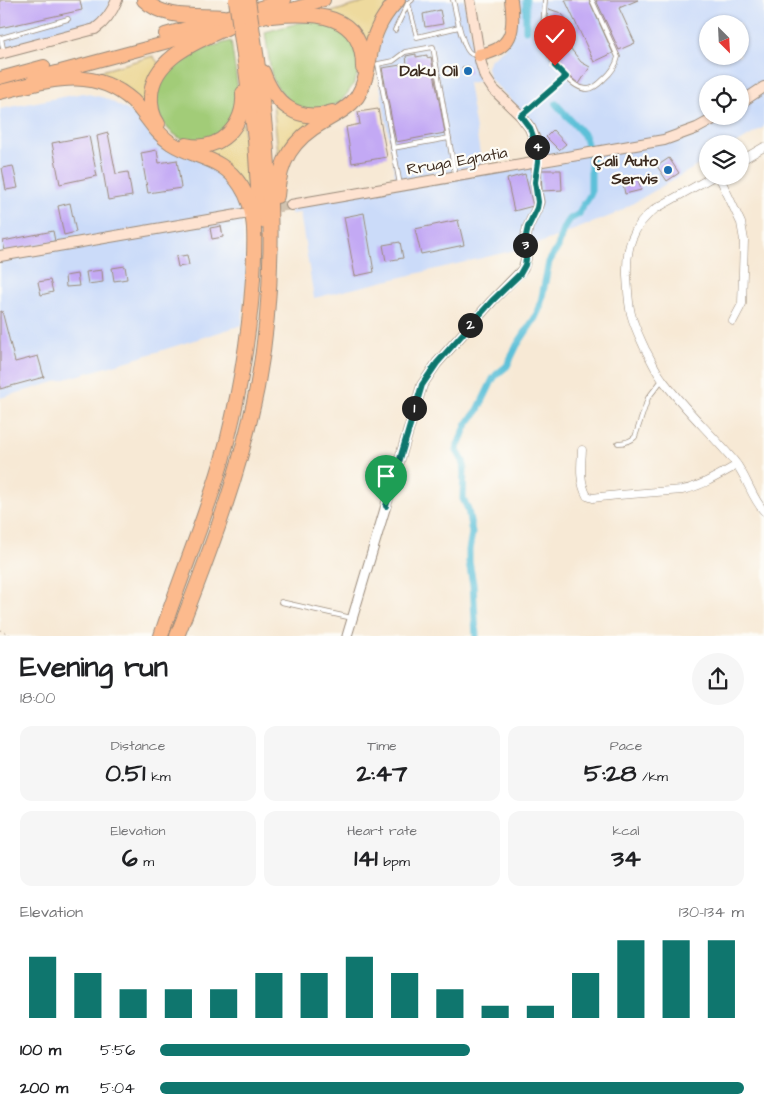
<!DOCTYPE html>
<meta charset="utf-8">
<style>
body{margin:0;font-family:"Architects Daughter",sans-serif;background:#f6f6f6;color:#202124;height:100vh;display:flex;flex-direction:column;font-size:19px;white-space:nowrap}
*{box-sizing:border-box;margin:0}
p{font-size:16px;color:#757577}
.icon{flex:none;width:28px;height:28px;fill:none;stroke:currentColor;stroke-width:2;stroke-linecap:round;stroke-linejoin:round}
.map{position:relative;height:636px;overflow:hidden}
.sheet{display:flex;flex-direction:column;background:#fff;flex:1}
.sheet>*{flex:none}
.needle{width:32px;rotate:156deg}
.buttons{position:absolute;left:699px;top:15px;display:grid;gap:10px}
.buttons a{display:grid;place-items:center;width:50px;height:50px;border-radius:50%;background:#fff;box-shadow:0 1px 4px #0004;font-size:25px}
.pin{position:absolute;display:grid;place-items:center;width:42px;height:42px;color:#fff;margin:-51px -21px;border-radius:50% 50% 50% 0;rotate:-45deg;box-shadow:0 0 5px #0007}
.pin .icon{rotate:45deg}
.km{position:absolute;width:25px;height:25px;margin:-12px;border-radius:50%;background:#222;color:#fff;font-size:14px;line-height:25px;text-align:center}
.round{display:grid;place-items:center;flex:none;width:52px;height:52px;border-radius:26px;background:#f6f6f6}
.head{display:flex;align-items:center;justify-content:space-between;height:85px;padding:0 20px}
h1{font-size:28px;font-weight:800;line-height:38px}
.figures{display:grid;grid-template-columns:repeat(3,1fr);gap:8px;height:85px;padding:5px 20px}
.figures div{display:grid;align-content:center;border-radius:12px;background:#f6f6f6;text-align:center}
.figures b{font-size:25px;font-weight:800}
.figures small{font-size:14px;font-weight:400}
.figures p{font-size:14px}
.chart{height:140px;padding:10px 20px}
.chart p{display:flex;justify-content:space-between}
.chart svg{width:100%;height:90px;margin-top:5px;stroke:#0f766e;stroke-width:6}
ul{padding:0 20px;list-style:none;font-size:16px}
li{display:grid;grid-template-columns:80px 60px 1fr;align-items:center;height:38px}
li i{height:12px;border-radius:6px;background:#0f766e}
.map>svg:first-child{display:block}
</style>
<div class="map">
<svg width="764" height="636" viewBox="0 0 764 636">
<rect width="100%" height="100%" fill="#fdfcf7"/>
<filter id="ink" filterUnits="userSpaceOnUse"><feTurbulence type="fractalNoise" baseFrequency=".02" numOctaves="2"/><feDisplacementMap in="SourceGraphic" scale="10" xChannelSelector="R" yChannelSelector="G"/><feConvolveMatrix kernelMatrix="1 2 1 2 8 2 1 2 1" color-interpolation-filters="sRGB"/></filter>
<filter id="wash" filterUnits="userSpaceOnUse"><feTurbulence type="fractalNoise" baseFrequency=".0096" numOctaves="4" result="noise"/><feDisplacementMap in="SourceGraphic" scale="20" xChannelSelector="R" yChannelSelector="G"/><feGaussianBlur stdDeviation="1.12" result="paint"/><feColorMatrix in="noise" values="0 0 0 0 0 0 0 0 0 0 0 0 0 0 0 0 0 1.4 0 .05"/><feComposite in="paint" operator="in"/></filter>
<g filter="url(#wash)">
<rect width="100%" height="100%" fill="#f7e9d5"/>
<!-- built -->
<g fill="#cbdbf9" fill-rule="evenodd">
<path d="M0,0H112L107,10L100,18L91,25L0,50Z"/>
<path d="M405,0H464L480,81L468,83L483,171L538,162L548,152L531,120L489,78L487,67L490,60L505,48L514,0H764V127L736,144H708L707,160L613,215L532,246L314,298L300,213L291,214V205L397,187L376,61L381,37L392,16ZM708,24H740V56H708ZM708,84H740V116H708Z"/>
<path d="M83,93L105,98L140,117L206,165L220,173L232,185L240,196L242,209L246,274L242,325L131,360L0,398V109Z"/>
</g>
<!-- green -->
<g fill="#a2cc78" stroke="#6e7b4b">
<path d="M310,21H321L343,31L354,45L359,65L357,76L353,85L347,94L340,102L329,108L308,110L289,102L275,84L271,73L265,32L298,23Z"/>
<path d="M231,41L239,97L233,120L218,137L188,141L178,137L170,131L164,124L159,115L155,97L163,73L187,55L203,49Z"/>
</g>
<!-- sand -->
<g fill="#eeda9e" stroke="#94825e">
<path d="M373,0L385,1L388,3L367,53L328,13Z"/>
<path d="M153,56L159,64L148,111L94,73Z"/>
<path d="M273,102L317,120L279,162Z"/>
<path d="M243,123L248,190L205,149Z"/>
</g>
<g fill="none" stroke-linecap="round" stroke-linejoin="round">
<!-- canal -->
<g stroke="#5bc0d8" stroke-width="7">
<path d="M526,0V30"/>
<path d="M476,636L473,584L469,562V550L472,533L468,509L463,499L464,466L463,461L457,451L458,445L467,424L478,410L493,379L496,375L507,366L517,345L535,318L540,307L549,262L558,247L563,229L570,219L579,214C581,206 588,201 591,193V157L584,135L556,104"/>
</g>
</g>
<g id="blocks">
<!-- building -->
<g fill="#c3a9f4">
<path d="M0,0H80L82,10L0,28Z"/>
<path d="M565,0H589L613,53L594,62Z"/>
<path d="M596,0H638L619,8L635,43L619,50Z"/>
<path d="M549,9L561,13L566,19L567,41L571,49L581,62L590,67L579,84L561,69L554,58L549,47L546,33Z"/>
<path d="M440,10L443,24L425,27L423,14Z"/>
<path d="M416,54V57L427,55V58L431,57L445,133L396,142L382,68L407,64L406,56Z"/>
<path d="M469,66L471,73L464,74L462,67Z"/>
<path d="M378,109L387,157L352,163L346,127L360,124L358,112Z"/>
<path d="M553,130L566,144L559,150L546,137Z"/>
<path d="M108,133L116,174L128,172L132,196L108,200L97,136Z"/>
<path d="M89,136L97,176L60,184L52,143Z"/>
<path d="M157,150L159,163L177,160L181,188L148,193L141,153Z"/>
<path d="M669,158L679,173L667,181L657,166Z"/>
<path d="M13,166L18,188L6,190L2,168Z"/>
<path d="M541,170H561L562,190L542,191Z"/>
<path d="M525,174L533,206L514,211L507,179Z"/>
<path d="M637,175L641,190L625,194L622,179Z"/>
<path d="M70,203L76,232L64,235L58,206Z"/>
<path d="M364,213L374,272L355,276L344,217Z"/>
<path d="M458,220L464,245L421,254L415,229Z"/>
<path d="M221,226L223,237L212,239L210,228Z"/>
<path d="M53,231L55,241L5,251L3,241Z"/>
<path d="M400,242L403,258L386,261L383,245Z"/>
<path d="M187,255L189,265L178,267L176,257Z"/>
<path d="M125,266L127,279L114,281L112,268Z"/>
<path d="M102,270L103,282L88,284L86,272Z"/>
<path d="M77,274L79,286L66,287L65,276Z"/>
<path d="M50,280L53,292L41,295L38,282Z"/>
<path d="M2,311L15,362L38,356L44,377L0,389V312Z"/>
</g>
</g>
</g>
<g filter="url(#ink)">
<use href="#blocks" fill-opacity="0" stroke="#998a7a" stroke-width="1"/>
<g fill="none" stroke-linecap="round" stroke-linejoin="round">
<!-- secondary-tunnel -->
<path stroke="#d1c3b0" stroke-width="10" stroke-dasharray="10 5" stroke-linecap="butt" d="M263,210L291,205"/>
<!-- service casing -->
<g stroke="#998a7a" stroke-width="5.5">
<g id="service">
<path d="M453,0C456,12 461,43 469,52C472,55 472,54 476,55"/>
<path d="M545,0C544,16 541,35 547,50C552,63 573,90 588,89C594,89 600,83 604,79C611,73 616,66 618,57L592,0"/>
<path d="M408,3L417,37L459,27"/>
<path d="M395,30L408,3L412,0"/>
<path d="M4,53L1,38L68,19"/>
<path d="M523,114L566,77"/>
<path d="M393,148L449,138"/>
<path d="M400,185L378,64L393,61L405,52L433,47L455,174"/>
<path d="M618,443C625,443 630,442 635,437L648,398L662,380"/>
<path d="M281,602L352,618"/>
</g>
</g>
<!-- minor casing -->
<g stroke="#998a7a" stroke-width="9">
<g id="minor">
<path d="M740,161L764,147"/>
<path d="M714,176L655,209C632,226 626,248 627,276C628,289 628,302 631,314C634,326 640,338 645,349C651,359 655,370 662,379C684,409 712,434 735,462C747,477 751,497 764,511"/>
<path d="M719,176L741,223L744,240L742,304L733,321"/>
<path d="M582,450C581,466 579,481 587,496L593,498L600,497L619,495L682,490C702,486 719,475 737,465"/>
</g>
</g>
<!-- tertiary casing -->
<g stroke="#998a7a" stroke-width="11">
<path id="tertiary" d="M347,636L422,385L437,363L492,301L523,269L526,259V236L528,227L537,208L539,202L535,182L538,162"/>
</g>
<!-- secondary casing -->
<g stroke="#998a7a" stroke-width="12">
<g id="secondary">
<path d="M470,0L480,60L485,77L493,89L521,116L530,128L537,144L538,162"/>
<path d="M0,54L95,29C105,22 112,12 117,0"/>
<path d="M740,103L764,87"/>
<path d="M291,205L664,140L697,128L719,116"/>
<path d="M0,256L243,214"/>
</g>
</g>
<!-- trunk casing -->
<g stroke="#998a7a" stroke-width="14">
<g id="trunk">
<path d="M242,23L324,0"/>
<path d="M165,34L285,0"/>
<path d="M479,55C513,49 515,30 511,0"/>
<path d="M0,78L44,66"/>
<path d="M34,78L213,30"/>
</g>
</g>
<!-- motorway casing -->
<g stroke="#998a7a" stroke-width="16">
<g id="motorway">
<path d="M144,0C165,20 196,15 223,17"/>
<path d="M271,16C313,12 364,12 363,68"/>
<path d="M245,62L255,139L260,221"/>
<path d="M263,72C274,103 297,124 332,112"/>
<path d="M0,92C47,81 92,64 133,101C146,114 155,133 171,143C196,159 222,156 241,186C259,213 254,247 253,278C249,341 238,403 221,464C204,522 180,578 161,636"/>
<path d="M158,124C152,115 150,106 151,95C153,57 199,41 228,27"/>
<path d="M186,145C220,153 245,125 243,93"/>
<path d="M277,196C279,161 293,139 323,122C335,115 349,108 357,97C367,81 368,63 372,46C376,28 385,13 398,0"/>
<path d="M177,636C209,555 240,473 257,388C278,277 272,171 257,60"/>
</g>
</g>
<!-- path -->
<path stroke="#998a7a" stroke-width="1" stroke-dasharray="1 4" stroke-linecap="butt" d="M0,630L12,636"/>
<!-- service -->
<use href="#service" stroke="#fff" stroke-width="4"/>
<!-- minor -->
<use href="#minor" stroke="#fff" stroke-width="8"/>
<!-- tertiary -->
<use href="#tertiary" stroke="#fff" stroke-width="9"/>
<!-- secondary -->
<use href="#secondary" stroke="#fee3d1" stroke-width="10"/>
<!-- trunk -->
<use href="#trunk" stroke="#fcba8d" stroke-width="12"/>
<!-- motorway -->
<use href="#motorway" stroke="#fcba8d" stroke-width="14"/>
<!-- motorway-bridge casing -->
<g stroke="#998a7a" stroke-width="16" stroke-linecap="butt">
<g id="motorway-bridge">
<path d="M236,0L245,62"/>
<path d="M248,0L257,60"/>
</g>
</g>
<!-- motorway-bridge -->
<use href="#motorway-bridge" stroke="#fcba8d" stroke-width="14"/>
</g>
</g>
<g fill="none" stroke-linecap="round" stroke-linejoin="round" filter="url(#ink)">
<!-- route casing -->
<g stroke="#fff" stroke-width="10">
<path id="route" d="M386,506L422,385L437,363L492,301L520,274L525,265L526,259V236L528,227L537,208L538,202L535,182L538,162V150L530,128L521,116L566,77L555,66"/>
</g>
<!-- route -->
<use href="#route" stroke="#0f766e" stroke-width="6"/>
</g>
<!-- markers -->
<g fill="#1f6fb2" stroke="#fdfcf7" stroke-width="2">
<circle cx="468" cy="71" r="5"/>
<circle cx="668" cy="170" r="5"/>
</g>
<g text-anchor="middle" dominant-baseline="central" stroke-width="4.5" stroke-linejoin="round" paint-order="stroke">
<!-- poi labels -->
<g font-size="16" font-weight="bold" fill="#3b2a1e" stroke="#fdfcf7" text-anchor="end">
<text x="458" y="71">Daku Oil</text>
<text x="658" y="161">Çali Auto<tspan x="658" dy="18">Servis</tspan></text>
</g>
<!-- street labels -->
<g font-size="16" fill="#3b2a1e" stroke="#fdfcf7">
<text transform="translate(457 161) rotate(-10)">Rruga Egnatia</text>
</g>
</g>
</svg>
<div class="buttons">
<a><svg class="needle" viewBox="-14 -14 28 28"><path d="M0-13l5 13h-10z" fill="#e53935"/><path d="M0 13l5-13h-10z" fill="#757577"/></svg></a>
<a><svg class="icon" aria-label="locate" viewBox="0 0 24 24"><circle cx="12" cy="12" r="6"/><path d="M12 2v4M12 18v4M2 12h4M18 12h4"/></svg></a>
<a><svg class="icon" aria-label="layers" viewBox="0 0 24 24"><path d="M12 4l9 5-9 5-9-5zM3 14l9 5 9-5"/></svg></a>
</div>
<div class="pin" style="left:386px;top:506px;background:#1e9e55"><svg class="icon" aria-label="arrive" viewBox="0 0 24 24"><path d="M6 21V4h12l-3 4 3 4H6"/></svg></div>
<div class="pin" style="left:555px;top:66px;background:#d93025"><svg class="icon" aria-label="check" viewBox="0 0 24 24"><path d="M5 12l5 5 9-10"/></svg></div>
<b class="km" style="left:414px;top:408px">1</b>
<b class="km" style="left:470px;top:325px">2</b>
<b class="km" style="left:525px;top:245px">3</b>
<b class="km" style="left:537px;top:147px">4</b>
</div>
<section class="sheet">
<div class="head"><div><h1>Evening run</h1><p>18:00</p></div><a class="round"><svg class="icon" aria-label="share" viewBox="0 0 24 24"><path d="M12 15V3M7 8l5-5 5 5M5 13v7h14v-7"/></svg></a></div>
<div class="figures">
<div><p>Distance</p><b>0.51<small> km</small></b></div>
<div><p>Time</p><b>2:47</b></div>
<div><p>Pace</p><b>5:28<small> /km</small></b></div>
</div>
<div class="figures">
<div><p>Elevation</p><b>6<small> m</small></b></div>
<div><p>Heart rate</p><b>141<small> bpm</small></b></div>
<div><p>kcal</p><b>34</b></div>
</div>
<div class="chart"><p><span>Elevation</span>130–134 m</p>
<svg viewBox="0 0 160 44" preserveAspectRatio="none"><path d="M5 44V14M15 44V22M25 44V30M35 44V30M45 44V30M55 44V22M65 44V22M75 44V14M85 44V22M95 44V30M105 44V38M115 44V38M125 44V22M135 44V6M145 44V6M155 44V6"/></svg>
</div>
<ul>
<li><b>100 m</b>5:56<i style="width:53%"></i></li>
<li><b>200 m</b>5:04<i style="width:100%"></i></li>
</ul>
</section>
